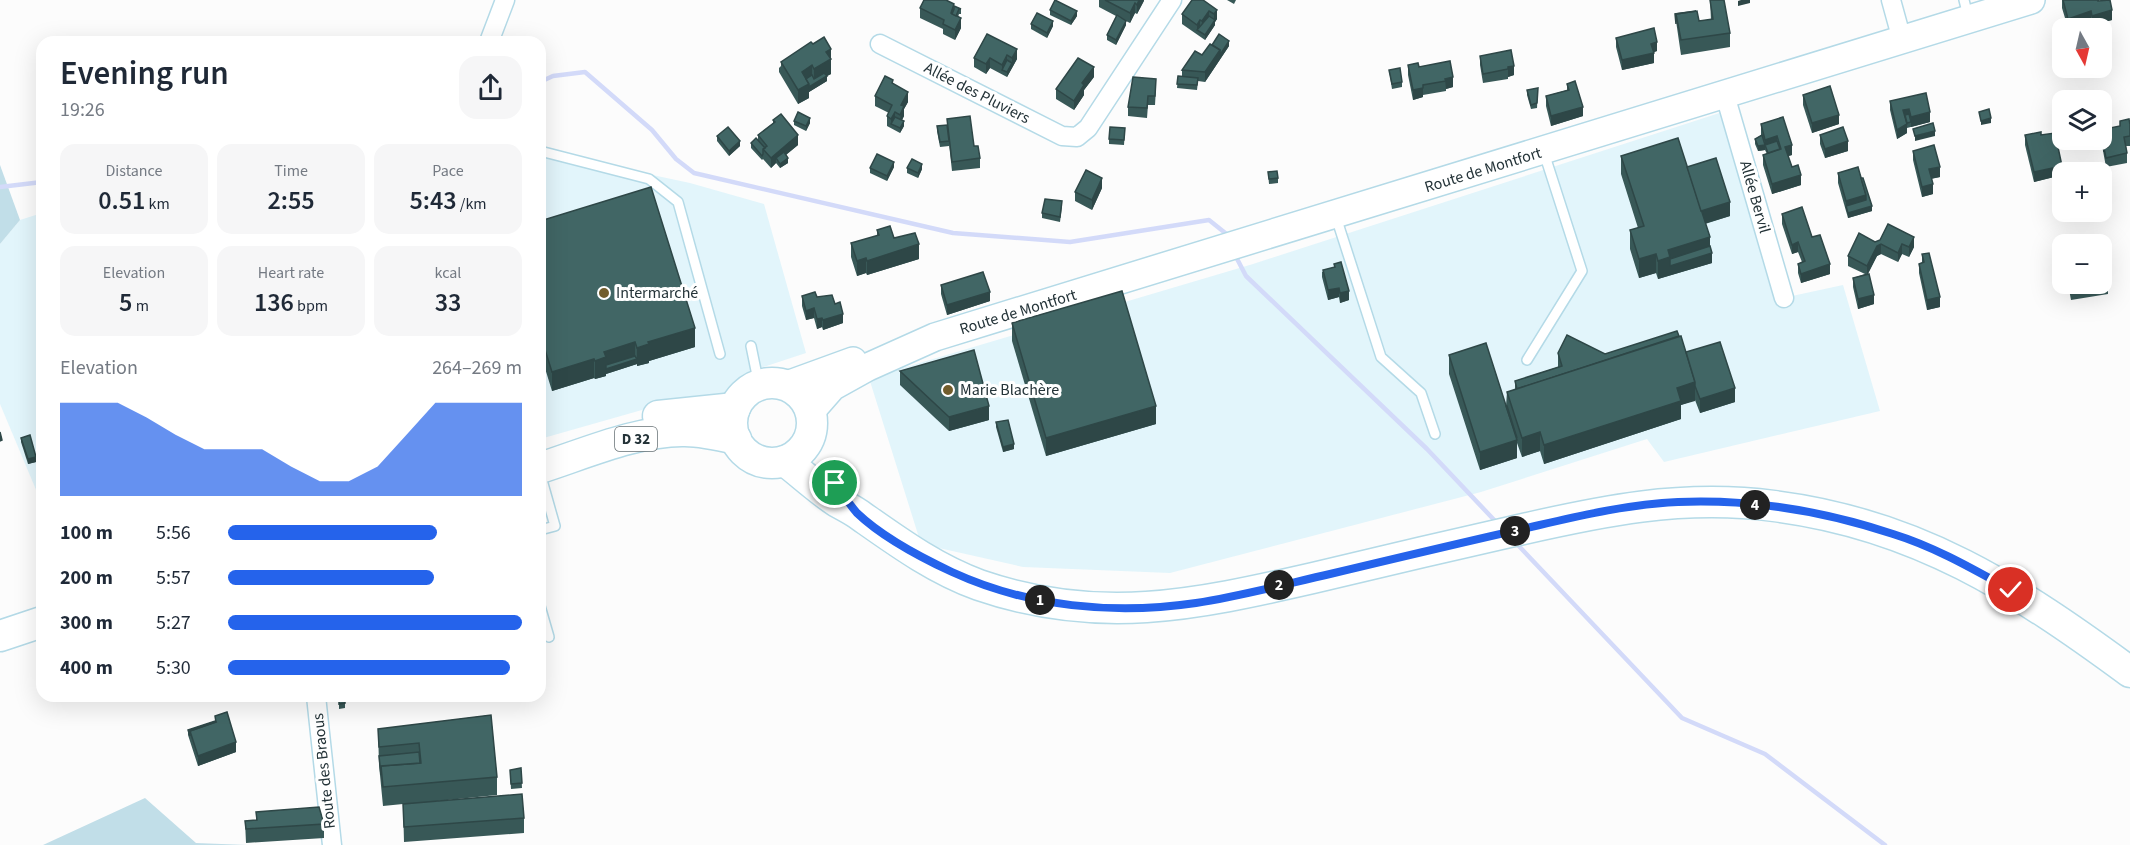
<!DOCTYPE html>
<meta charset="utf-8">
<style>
body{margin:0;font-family:"Source Sans 3",sans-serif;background:#f6f6f7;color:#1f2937;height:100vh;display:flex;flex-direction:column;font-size:22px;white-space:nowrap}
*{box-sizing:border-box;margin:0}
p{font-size:20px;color:#747a83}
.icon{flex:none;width:33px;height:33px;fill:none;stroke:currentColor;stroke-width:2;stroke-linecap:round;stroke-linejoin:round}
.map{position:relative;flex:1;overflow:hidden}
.side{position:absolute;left:36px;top:36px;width:510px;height:666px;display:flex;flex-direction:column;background:#fff;border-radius:18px;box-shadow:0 6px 24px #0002}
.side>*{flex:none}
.needle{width:39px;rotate:172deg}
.buttons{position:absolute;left:2052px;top:18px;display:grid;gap:12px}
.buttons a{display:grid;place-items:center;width:60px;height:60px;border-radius:12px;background:#fff;box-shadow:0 6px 24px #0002;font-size:30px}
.pin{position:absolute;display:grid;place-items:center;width:51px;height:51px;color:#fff;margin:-26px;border:3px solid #fff;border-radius:50%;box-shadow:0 2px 6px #0007}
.km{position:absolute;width:30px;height:30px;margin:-15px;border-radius:50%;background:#222;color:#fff;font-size:16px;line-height:30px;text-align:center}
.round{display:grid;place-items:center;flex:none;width:63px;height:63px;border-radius:18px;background:#f6f6f7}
.head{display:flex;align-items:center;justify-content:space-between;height:102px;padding:0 24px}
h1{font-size:33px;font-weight:600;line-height:45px}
.stats{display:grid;grid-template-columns:repeat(3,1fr);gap:9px;height:102px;padding:6px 24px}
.stats div{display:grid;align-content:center;border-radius:15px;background:#f6f6f7;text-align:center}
.stats b{font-size:26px;font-weight:600}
.stats small{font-size:16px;font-weight:400}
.stats p{font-size:16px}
.chart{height:168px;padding:12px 24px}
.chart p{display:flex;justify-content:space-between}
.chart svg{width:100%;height:108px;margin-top:6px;fill:#2563eb;opacity:.7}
ul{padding:0 24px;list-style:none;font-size:20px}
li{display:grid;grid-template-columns:96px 72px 1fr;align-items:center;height:45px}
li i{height:15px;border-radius:8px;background:#2563eb}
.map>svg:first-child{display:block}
</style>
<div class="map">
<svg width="2130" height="845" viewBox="0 0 2130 845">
<rect width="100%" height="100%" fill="#fcfcfc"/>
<!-- built -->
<g fill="#e2f5fb">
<path d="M1738,107L1792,296L1843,285L1880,411L1664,462L1647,439L1481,492L1170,573L1023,567L921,544L869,378L1253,264Z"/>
<path d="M540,151L690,183L764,204L806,353L748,372L735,390L717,399L656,406L540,439Z"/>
<path d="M42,213V504L0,404V244L20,220Z"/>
</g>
<!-- green -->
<g fill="#c1dee8">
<path d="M0,165L20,220L0,244Z"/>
<path d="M145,798L196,843L247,845H43Z"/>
</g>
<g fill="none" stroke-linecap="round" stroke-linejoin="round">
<!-- stream -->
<g stroke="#d3daf9" stroke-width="4.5">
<path d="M540,82L553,76L585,72L652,130L676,159L694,173L953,233L1070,242L1209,220L1229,236"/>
<path d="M0,187L42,182"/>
<path d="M1234,253L1246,276L1427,449L1497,523"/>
<path d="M1515,542L1682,718L1765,754L1885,845"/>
</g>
<!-- lane casing -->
<g stroke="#b4dae7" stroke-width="12">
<g id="lane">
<path d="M1964,0L1968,16"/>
<path d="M540,151L649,179L678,202L720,354"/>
<path d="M1336,217L1381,357L1421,393L1435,434"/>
<path d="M751,346L759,385"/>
<path d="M1527,360L1582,271L1544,153"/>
<path d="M540,473L555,526L540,530"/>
<path d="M540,606L549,637"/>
</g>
</g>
<!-- street casing -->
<g stroke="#b4dae7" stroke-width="21">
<g id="street">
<path d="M1891,0L1902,40"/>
<path d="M489,42L505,0"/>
<path d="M880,44L1062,136L1077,137L1088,128L1172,0"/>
<path d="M1725,95L1784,298"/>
<path d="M316,696L332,845"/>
</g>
</g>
<!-- secondary casing -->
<g stroke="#b4dae7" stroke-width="30">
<g id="secondary">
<path d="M787,385L853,361"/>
<path d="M811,411L832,387L868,367L935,337L2031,0"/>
</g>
</g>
<!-- primary casing -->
<g stroke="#b4dae7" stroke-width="33">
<g id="primary">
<circle cx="772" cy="423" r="40"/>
<path d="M658,416L735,408"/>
<path d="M785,461C802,474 818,489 836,501C844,506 853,510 861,516C898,542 935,569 979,585C1098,626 1195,605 1313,578C1379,562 1444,547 1510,532C1601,511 1681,494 1774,506C1917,524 2017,589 2130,672"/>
<path d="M540,468C584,454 638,430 685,431C702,431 719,435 736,439"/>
<path d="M0,636L42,622"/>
</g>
</g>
<!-- lane -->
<use href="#lane" stroke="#fff" stroke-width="9"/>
<!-- street -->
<use href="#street" stroke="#fff" stroke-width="18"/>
<!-- secondary -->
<use href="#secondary" stroke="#fff" stroke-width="27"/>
<!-- primary -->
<use href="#primary" stroke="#fff" stroke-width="30"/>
</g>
<!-- wall -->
<g fill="#385857">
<path d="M1099,0H1144L1137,14L1135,13L1130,23L1126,21V25L1116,45L1107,40V35L1116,16L1099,7Z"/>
<path d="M1227,0H1236L1234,4Z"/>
<path d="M1710,0L1730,33V47L1681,55L1675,14L1699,21L1711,20Z"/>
<path d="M2062,0H2098L2112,20L2092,25L2091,21L2068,28L2062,8Z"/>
<path d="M954,6L961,9V14H959L958,17L961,28L955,40L943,34V29L920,18V8Z"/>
<path d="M1050,10L1077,16L1071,25L1050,15Z"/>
<path d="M1217,10V19L1215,22V25L1205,40L1182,24V14Z"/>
<path d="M1031,24L1053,26L1047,38L1031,29Z"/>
<path d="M987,34L1017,59L1007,77L990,68L986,74L974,67V58Z"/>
<path d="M1616,38L1657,51L1654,52V63L1622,70L1616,47Z"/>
<path d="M813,44L831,49V74L827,76V81L809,92V98L798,104L779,72V68L781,66V62Z"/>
<path d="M1212,45L1229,46L1205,82L1198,81L1197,90L1177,88L1178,76H1182V70L1202,55Z"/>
<path d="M1480,56L1514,66V75L1508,77V79L1483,83L1480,65Z"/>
<path d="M1450,61L1453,87L1446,89V91L1423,95V97L1413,100L1408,75V65L1419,67Z"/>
<path d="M1389,70L1402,82V87L1392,89Z"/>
<path d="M1094,77L1084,90V95L1074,110L1056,99V89Z"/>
<path d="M893,84L908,102L904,109V116L902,120L904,126L900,133L887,126V116L889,113L875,106V96Z"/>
<path d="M1567,84L1583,116L1551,126L1546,106V96L1567,90Z"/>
<path d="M1156,88L1155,105H1148L1147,118L1128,116V107Z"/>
<path d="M1538,88L1537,108L1531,109L1527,95V90Z"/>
<path d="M1803,95L1839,124L1812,133L1803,105Z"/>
<path d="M1890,101L1930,122L1907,128V133L1897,139L1890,110Z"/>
<path d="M1783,117L1792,155L1788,156L1792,167L1801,185L1772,194L1763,165V155L1767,154L1765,150L1758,151L1755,144V139L1761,135V124Z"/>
<path d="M947,119L974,146L980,158V168L952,171L949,144V146L940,147L937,131V126L947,125Z"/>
<path d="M773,120L798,145L786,155L788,163L780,168L776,163L771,168L763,159L762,160L751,148V143L758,140V135L773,123Z"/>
<path d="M794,121L810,123L806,131L794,125Z"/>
<path d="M2130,125V146H2126L2127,153V163L2106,167L2101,140L2105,134V129Z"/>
<path d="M1125,128L1124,145L1109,144V139Z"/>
<path d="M1820,135L1848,151L1825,158L1820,144Z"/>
<path d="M2025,135H2041L2062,175L2034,182L2025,145Z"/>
<path d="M717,136L740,146L729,156L717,141Z"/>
<path d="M1913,151L1940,177L1931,179L1933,194L1922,197L1913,160Z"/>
<path d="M1621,156L1687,167L1730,216L1705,224L1712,263L1658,279L1656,273L1639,278L1630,249V230L1638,228L1621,174Z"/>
<path d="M894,167L887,181L870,173V168Z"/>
<path d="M907,168L922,169L918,178L907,173Z"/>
<path d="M1268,172L1278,178V183L1269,184Z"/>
<path d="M1838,173L1861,178L1872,211L1848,218L1838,183Z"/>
<path d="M1102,188L1092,210L1075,201V192Z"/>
<path d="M1062,206L1060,222L1042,218V213Z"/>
<path d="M1782,214L1812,237L1830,274L1801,283L1798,273V264L1802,262L1798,252L1792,254L1782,224Z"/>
<path d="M540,221L695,347L649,361V363L637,366V364L606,374V376L595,379L594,378L552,391L540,352Z"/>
<path d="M1888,224L1914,247L1909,257L1902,254L1898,262L1881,254L1877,256L1868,274L1874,304L1858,309L1853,287V278L1865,274L1848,266V256L1880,240Z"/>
<path d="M877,230L894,238L919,259L867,275L866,273L857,276L851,257V243L877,236Z"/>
<path d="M2102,244L2108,280V294L2071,300L2068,284H2102Z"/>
<path d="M42,245V270L37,262V248Z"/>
<path d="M1922,254L1940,307L1927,310L1919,273V264L1922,263Z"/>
<path d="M1334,264L1349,300L1340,303L1339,297L1328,300L1322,277V272L1334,267Z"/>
<path d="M941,285L990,301L947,315L941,294Z"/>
<path d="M802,296L817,297L843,323L823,330L822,327L817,329L814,318L806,320L802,306Z"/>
<path d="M1012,323L1156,424L1046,456L1012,341Z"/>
<path d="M1686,352L1735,402L1700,413L1695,400L1681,405V419L1544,464L1540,451L1522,457L1517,443V458L1480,470L1449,374V355L1506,406L1507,392L1515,390V381L1558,367V353L1605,354Z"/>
<path d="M900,371L989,420L949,431L900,385Z"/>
<path d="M996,422L1014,449L1003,452L996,427Z"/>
<path d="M21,438L36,462L28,464L21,442Z"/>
<path d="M339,698L345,703V708L339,709Z"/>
<path d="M491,715L497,777V795L428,802L524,818V833L404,842L403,804L383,806L379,765L378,729Z"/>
<path d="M215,716L236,752L198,766L188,735V730L215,721Z"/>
<path d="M521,768L522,788L511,789L510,770Z"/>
<path d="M256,812L324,824V838L246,843L245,821L256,820Z"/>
</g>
<!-- shaded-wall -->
<g fill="#2e4747">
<path d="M1139,0H1144V1L1137,14V5Z"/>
<path d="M1741,0H1750V3L1738,6V1Z"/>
<path d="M1135,3V13L1130,23V13Z"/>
<path d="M1217,10V19L1215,22V25L1205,40V35L1214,22V14Z"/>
<path d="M2112,10V20L2092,25V16Z"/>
<path d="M1077,11V16L1071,25V21Z"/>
<path d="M1209,11V21L1202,31V21Z"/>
<path d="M2091,11V21L2068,28V19Z"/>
<path d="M961,18V28L955,40V30Z"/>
<path d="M1200,20V30H1197V25Z"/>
<path d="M1053,21V26L1047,38V33Z"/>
<path d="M1126,21V25L1116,45V40Z"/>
<path d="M1229,41V46L1205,82V72L1220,50Z"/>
<path d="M1657,42V51L1651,53V44Z"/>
<path d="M831,49V74L827,76V81L809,92V98L798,104V90L809,84L814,83V69L826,52Z"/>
<path d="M1017,49V59L1007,77V72L1012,63V58Z"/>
<path d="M1654,53V63L1622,70V60Z"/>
<path d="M1007,55V65L1002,70V65Z"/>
<path d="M990,58V68L986,74V64Z"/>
<path d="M812,65V80L802,81V72Z"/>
<path d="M1514,66V75L1508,77V67Z"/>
<path d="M1094,67V77L1084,90V95L1074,110V101L1082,83Z"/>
<path d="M1453,77V87L1446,89L1445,79Z"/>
<path d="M1423,88V97L1413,100V90Z"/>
<path d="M908,92V102L904,109V116L900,124L901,105Z"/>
<path d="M1583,107V116L1551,126V116Z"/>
<path d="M1909,109V118L1903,115V110Z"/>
<path d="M895,112V122L891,124V119Z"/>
<path d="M1930,112V122L1911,127V117Z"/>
<path d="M1839,115V124L1812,133V123Z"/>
<path d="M810,118V123L806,131V126Z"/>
<path d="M1991,118V123L1981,125V121Z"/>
<path d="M904,121V126L900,133V128Z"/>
<path d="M1907,124V133L1897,139V130Z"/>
<path d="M1935,131V136L1915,141V136Z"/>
<path d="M798,135V145L778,161L776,158V163L771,168V158Z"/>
<path d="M1777,136V146L1765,145V140Z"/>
<path d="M740,141V146L729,156V151Z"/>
<path d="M1848,141V151L1825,158V149Z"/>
<path d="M1765,145V150L1758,151V146Z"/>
<path d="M1792,145V155L1785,157V147Z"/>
<path d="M788,158V163L780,168V164Z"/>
<path d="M894,162V167L887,181V176Z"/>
<path d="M922,164V169L918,178V173Z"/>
<path d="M2062,166V175L2034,182V172Z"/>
<path d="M1940,167V177L1929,179V169Z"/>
<path d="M1801,175V185L1772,194V184Z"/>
<path d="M1102,178V188L1092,210V200Z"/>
<path d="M1933,184V194L1922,197V187Z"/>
<path d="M1866,195V205L1846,206V201Z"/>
<path d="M1730,202V216L1700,225V211Z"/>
<path d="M1872,206V211L1848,218V213Z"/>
<path d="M1710,237V254L1712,253V263L1658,279V261L1668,250Z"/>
<path d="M1914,237V247L1909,257V247Z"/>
<path d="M1798,242V252L1792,254V245Z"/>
<path d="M919,244V259L867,275V261Z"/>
<path d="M1881,244V254L1877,256L1867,275V266L1877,246Z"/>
<path d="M1902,244V254L1898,262V253Z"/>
<path d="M1656,254V273L1639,278V259Z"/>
<path d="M866,258V273L857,276V261Z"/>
<path d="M1830,264V274L1801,283V274Z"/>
<path d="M1339,288V297L1328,300V290Z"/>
<path d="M1349,291V300L1340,303V293Z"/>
<path d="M990,292V301L947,315V305Z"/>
<path d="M1874,295V304L1858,309V299Z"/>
<path d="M1940,297V307L1927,310V300Z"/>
<path d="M814,308V318L806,320V311Z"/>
<path d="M843,314V323L823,330V320Z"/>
<path d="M822,318V327L817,329V319Z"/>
<path d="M695,328V347L649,361V363L637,366V348L648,342Z"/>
<path d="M635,342V360L637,359V364L606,374V376L595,379V361L604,352Z"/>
<path d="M594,359V378L552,391V372Z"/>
<path d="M1695,382V401L1681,405V419L1544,464V445L1677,388Z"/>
<path d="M1735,388V402L1700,413V399Z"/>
<path d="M989,406V420L949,431V417Z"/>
<path d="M1156,406V424L1046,456V438Z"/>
<path d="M1540,432V451L1522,457V438Z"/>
<path d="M1517,438V458L1480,470V452Z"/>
<path d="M1014,444V449L1003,452V447Z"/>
<path d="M36,457V462L28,464V459Z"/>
<path d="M236,742V752L198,766V756Z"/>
</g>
<!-- building -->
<g fill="#416665" stroke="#2e4747" stroke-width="1.5">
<path d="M924,0H946L954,4L951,13L961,18L955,30L943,24L944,20L920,8Z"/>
<path d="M1055,0L1077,11L1071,21L1050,10Z"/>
<path d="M1105,0H1139L1137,5L1135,3L1130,13Z"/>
<path d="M1192,0H1203L1217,10L1214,14L1209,11L1202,21L1200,20L1197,25L1182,14Z"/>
<path d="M1710,0H1724L1730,33L1681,40L1676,14L1697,11L1699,21L1713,19Z"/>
<path d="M2063,0H2098V1L2110,0L2112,10L2092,16L2091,11L2068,19Z"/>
<path d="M954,6L961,9H959L956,16L952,14L954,9Z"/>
<path d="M1696,11L1676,14V24L1675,14Z"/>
<path d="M1037,13L1053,21L1047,33L1031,24Z"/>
<path d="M1117,15L1126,21L1116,40L1107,35Z"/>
<path d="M1209,16L1215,20L1205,35L1197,30Z"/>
<path d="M1654,28L1657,42L1651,44L1654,53L1622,60L1616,38Z"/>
<path d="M987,34L1017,49L1012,58L1007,55L1002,65L990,58L986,64L974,58Z"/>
<path d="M1219,34L1229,41L1220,55V50L1212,45Z"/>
<path d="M824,37L831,49L826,52L831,59L814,69L812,65L802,72L809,84L798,90L781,62L811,42L813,44Z"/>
<path d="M1210,44L1220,50L1205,72L1182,70L1195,51L1202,55Z"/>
<path d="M1511,50L1514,66L1508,67V69L1483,74L1480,56Z"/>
<path d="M1078,58L1094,67L1082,83L1084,85L1074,101L1056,89Z"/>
<path d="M1007,60L1012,63L1007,72L1002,70Z"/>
<path d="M1450,61L1453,77L1445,79L1446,81L1423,85V88L1413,90L1408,65L1418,63L1419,67Z"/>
<path d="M1400,68L1402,82L1392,84L1389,70Z"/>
<path d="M824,73L827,76L809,87V84L806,79L812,75L814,79Z"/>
<path d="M885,76L893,80L892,83L908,92L901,105L904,106L900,115L895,112L891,119L887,116L892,105L875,96Z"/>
<path d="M1178,76L1198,78L1197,85L1177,84Z"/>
<path d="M1133,77L1156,79L1155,96H1148L1147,108L1128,107Z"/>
<path d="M1575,81L1583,107L1551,116L1546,96L1569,90L1567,84Z"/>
<path d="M1830,86L1839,115L1812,123L1803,95Z"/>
<path d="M1538,88L1537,103L1531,105L1527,90Z"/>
<path d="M1926,93L1930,112L1911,117L1909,109L1903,110L1907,124L1897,130L1890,101Z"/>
<path d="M1989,109L1991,118L1981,121L1979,112Z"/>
<path d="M798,112L810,118L806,126L794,121Z"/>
<path d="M781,114L798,135L771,158L763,149L767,146L758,135L775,122L773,120Z"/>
<path d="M1909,114L1911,122L1907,123L1905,115Z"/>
<path d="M970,116L974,146H978L980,158L952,162L947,119Z"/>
<path d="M895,117L904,121L900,128L891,124Z"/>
<path d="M1783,117L1792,145L1785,147L1792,167L1798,165L1801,175L1772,184L1763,155L1781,149L1777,136L1765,140L1761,124Z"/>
<path d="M2129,119L2130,125V136L2124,137L2127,153L2106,158L2104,148L2109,146L2105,129L2120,126V121Z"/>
<path d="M1933,123L1935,131L1915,136L1913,129Z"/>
<path d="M947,125L949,141L940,142L937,126Z"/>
<path d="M728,127L740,141L729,151L717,136Z"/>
<path d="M1110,127L1125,128L1124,140L1109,139Z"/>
<path d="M1843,127L1848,141L1825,149L1820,135Z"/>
<path d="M2041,132V135L2055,133L2062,166L2034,172L2025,135Z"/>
<path d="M2105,134L2108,147L2104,148V152L2102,135Z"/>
<path d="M1762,135L1765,145L1758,146L1755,139Z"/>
<path d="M756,138L765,148L763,149V154L762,156L751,143Z"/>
<path d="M1678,138L1710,237L1668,250L1670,257L1658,261L1656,254L1639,259L1630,230L1644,226L1621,156Z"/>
<path d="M1777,141L1780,149L1768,153L1765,145Z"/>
<path d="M1934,145L1940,167L1929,169L1933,184L1922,187L1913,151Z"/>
<path d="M784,152L788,158L780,164L776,158Z"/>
<path d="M877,154L894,162L887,176L870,168Z"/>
<path d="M1716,158L1730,202L1701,211L1687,167Z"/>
<path d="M912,159L922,164L918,173L907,168Z"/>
<path d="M1858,167L1866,195L1846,201L1838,173Z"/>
<path d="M1086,170L1102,178L1092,200L1075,192Z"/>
<path d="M1277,171L1278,178L1269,179L1268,172Z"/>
<path d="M1861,178H1863L1872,206L1848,213L1846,206L1866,200V195Z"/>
<path d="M651,187L695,328L648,342L649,344L637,348L635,342L604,352L606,357L595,361L594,359L552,372L540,334V221Z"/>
<path d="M1045,199L1062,201L1060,217L1042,213Z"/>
<path d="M1802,207L1812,237L1820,235L1830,264L1801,274L1798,264L1805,261L1798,242L1792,245L1782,214Z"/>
<path d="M1888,224L1914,237L1909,247L1902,244L1898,253L1881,244L1877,246L1867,266L1848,256L1859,233L1875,242L1880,240Z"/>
<path d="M890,226L894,238L915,233L919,244L867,261L866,258L857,261L851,243L879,235L877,230Z"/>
<path d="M2101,243L2108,280L2102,281V244H2091Z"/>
<path d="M42,245V255L37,248Z"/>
<path d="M1710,246L1712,253L1670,266V259Z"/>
<path d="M1929,253L1940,297L1927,300L1919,264L1924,262L1922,254Z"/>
<path d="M1341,262L1349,291L1340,293L1339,288L1328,290L1323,270L1335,267L1334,264Z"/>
<path d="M983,272L990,292L947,305L941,285Z"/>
<path d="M1869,274L1874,295L1858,299L1853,278Z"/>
<path d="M2071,284H2084L2071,286Z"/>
<path d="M1122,291L1156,406L1046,438L1012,323Z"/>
<path d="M815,292L817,297L832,295L835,304L840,302L843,314L823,320L822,318L817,319L814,308L806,311L802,296Z"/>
<path d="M1677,331L1679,336L1517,389L1515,381L1562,366L1558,353L1567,335L1605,354Z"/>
<path d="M1681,336L1695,382L1677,388L1681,401L1544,445L1540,432L1522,438L1507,392Z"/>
<path d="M1720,342L1735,388L1700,399L1695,386V382L1686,352Z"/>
<path d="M1486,343L1517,440L1480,452L1449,355Z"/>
<path d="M974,350L989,406L949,417L900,371Z"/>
<path d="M635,356L637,359L606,369V365Z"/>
<path d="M1506,406H1507L1517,438Z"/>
<path d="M1008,420L1014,444L1003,447L996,422Z"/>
<path d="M0,432L2,440L0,441Z"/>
<path d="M30,435L36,457L28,459L21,438Z"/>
<path d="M345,697V703L339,704V698Z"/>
<path d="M227,712L236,742L198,756L190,731L216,722L215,716Z"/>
<path d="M491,715L497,777L383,787L381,766L421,763L419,743L379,747L378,729Z"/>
<path d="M215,721L216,722L190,731V736L188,730Z"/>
<path d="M419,752L420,763L381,766V775L379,756Z"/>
<path d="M521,768L522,783L511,784L510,770Z"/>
<path d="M522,794L524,818L404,827L403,804Z"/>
<path d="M319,807L324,824L246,829L245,821L257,820L256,812Z"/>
</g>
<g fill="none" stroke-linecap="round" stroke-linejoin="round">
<!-- route casing -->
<g stroke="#fff" stroke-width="12">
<path id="route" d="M835,483C842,493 849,504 857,513C881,536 922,558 952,572C1028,607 1114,615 1196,603C1241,596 1286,584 1330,574C1397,558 1464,542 1531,527C1579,516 1629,504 1678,502C1751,499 1824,511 1893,534C1935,547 1973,569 2011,590"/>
</g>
<!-- route -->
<use href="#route" stroke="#2563eb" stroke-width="8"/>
</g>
<!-- markers -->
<g fill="#725d2c" stroke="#fff" stroke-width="2">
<circle cx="604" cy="293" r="6"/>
<circle cx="948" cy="390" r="6"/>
</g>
<g text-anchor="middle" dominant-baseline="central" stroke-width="6" stroke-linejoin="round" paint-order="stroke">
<!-- shield labels -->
<rect fill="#fff" stroke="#667074" stroke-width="1.5" x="615" y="427" width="42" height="24" rx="4.5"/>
<g font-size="15" font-weight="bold" fill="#243338">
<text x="636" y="439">D 32</text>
</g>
<!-- street labels -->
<g font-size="16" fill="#243338" stroke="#fff">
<text transform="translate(977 93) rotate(27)">Allée des Pluviers</text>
<text transform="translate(1483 170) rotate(-17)">Route de Montfort</text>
<text transform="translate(1755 197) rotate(74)">Allée Bervil</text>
<text transform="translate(1018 312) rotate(-17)">Route de Montfort</text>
<text transform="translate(324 771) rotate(-96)">Route des Braous</text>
</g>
<!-- poi labels -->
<g font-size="16" fill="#243338" stroke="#fff" text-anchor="start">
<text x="616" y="293">Intermarché</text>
<text x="960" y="390">Marie Blachère</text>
</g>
</g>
</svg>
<div class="buttons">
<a><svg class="needle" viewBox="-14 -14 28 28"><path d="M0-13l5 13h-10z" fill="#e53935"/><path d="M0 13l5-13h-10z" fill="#747a83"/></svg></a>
<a><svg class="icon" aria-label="layers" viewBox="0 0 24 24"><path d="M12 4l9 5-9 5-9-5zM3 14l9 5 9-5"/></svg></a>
<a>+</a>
<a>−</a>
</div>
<div class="pin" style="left:835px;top:483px;background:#1e9e55"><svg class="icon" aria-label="arrive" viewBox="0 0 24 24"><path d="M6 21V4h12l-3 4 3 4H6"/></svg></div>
<div class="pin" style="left:2011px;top:590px;background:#d93025"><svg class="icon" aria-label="check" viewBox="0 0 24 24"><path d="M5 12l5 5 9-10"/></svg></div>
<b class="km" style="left:1040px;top:600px">1</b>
<b class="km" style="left:1279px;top:585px">2</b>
<b class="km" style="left:1515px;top:531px">3</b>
<b class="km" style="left:1755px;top:505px">4</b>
<section class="side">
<div class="head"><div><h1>Evening run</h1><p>19:26</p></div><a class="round"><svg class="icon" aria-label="share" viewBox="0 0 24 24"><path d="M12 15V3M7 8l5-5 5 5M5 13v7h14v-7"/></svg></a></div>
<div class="stats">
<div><p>Distance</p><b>0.51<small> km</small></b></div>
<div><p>Time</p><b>2:55</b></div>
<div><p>Pace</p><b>5:43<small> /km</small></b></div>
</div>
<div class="stats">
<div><p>Elevation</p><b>5<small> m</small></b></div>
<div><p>Heart rate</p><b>136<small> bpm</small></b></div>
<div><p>kcal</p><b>33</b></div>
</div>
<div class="chart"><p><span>Elevation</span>264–269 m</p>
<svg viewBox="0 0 160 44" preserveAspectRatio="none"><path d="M0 44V6L10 6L20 6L30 12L40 19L50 25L60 25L70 25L80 32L90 38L100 38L110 32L120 19L130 6L140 6L150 6L160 6V44z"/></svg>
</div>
<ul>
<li><b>100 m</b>5:56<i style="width:71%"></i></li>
<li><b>200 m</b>5:57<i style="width:70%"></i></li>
<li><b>300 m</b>5:27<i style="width:100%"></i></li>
<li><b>400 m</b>5:30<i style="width:96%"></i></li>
</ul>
</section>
</div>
